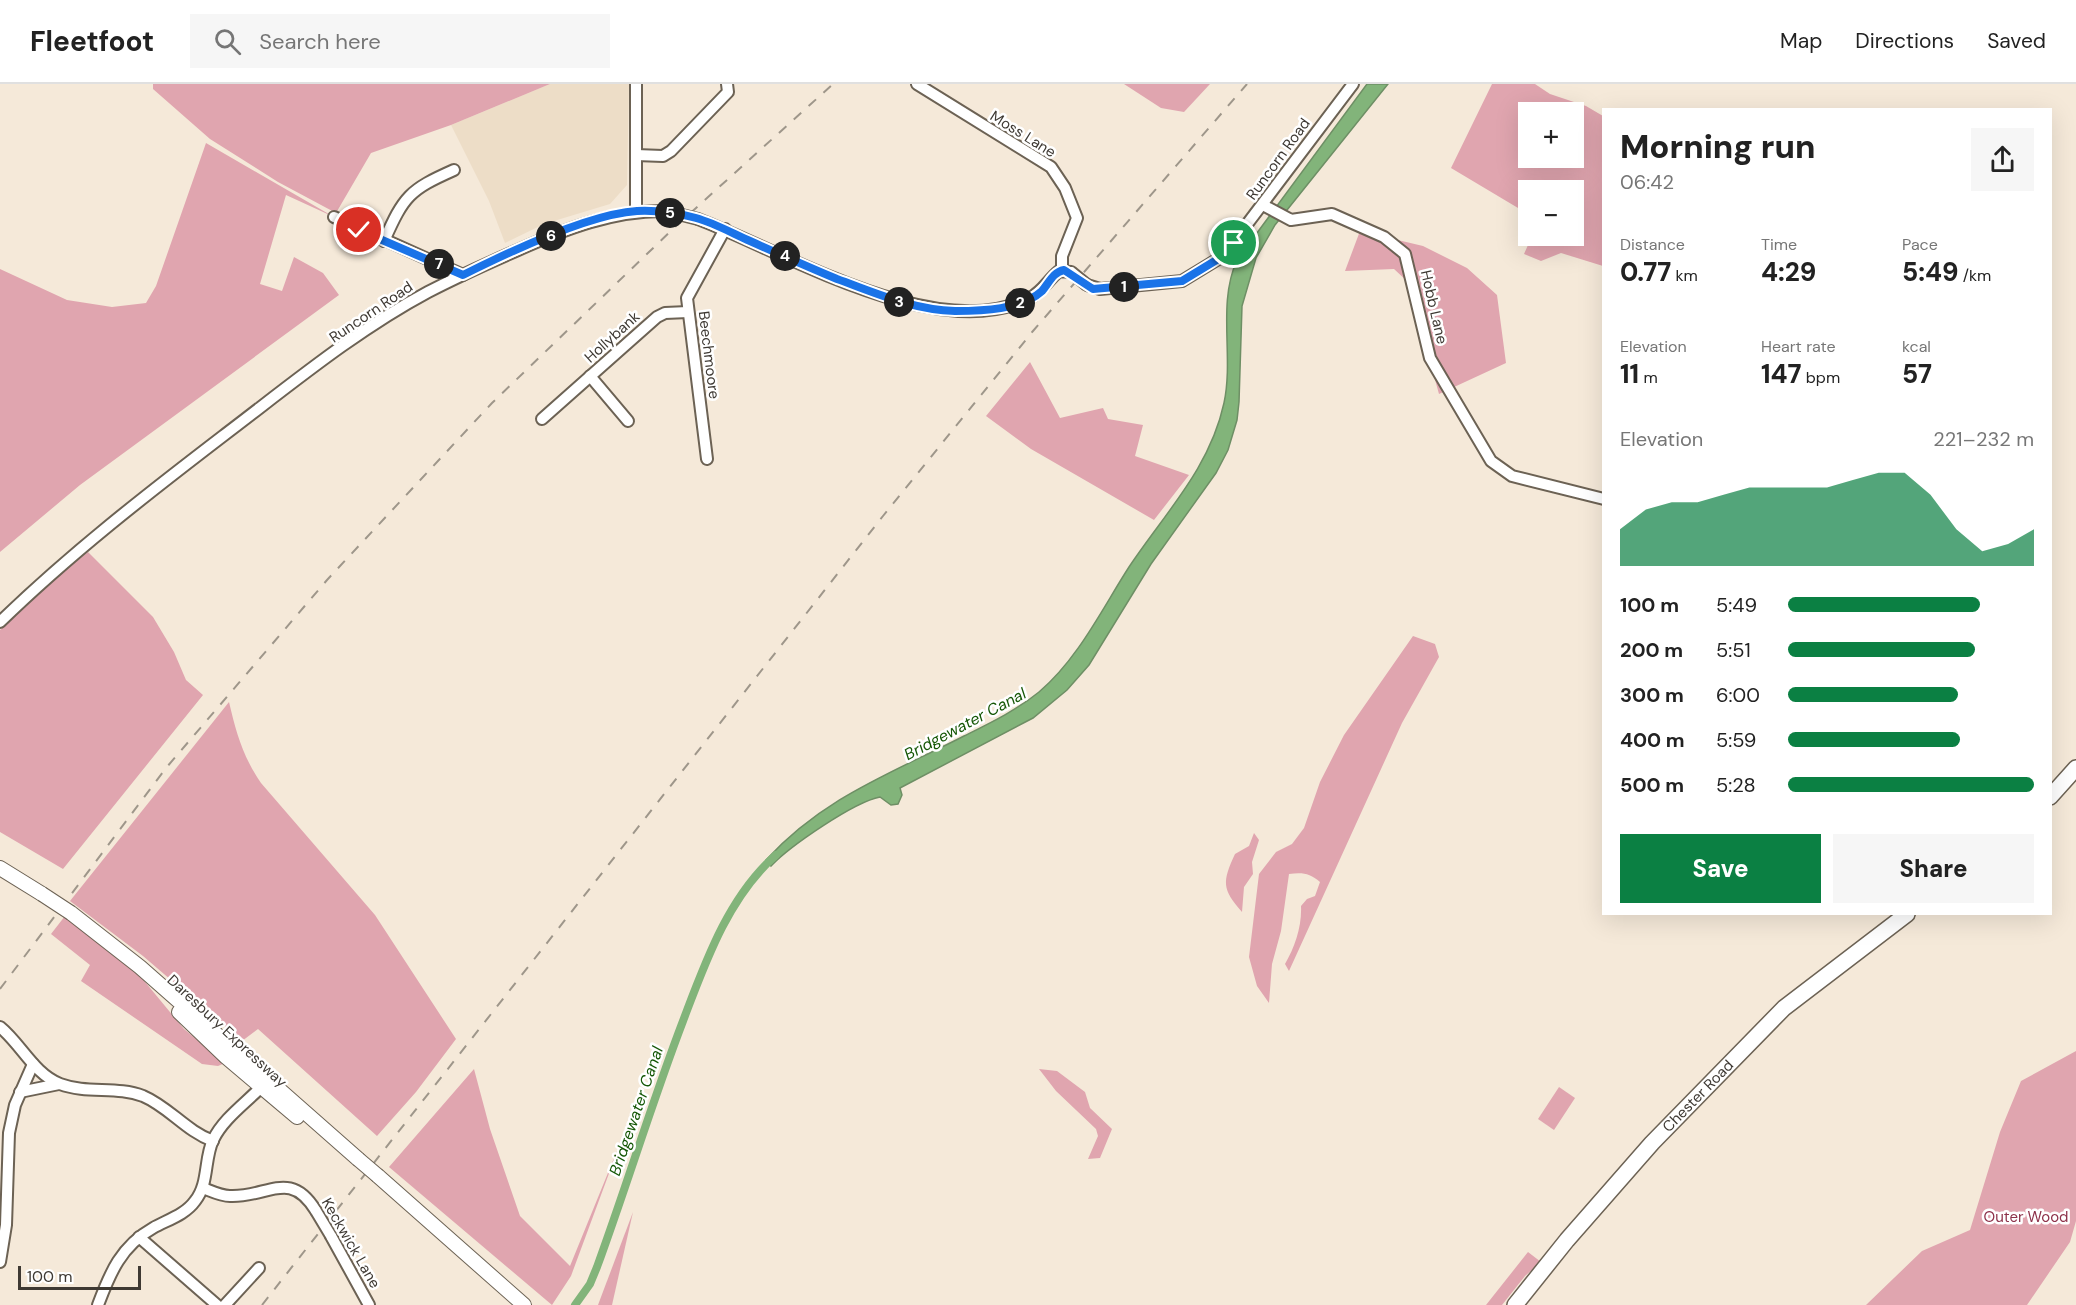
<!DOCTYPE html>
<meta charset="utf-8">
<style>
body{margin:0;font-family:"DM Sans",sans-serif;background:#f6f6f6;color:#222;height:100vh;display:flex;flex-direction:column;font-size:22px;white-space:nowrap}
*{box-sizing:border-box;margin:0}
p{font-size:20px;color:#767676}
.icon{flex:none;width:33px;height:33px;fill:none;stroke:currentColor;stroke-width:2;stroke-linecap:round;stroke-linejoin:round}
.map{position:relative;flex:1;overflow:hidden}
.sheet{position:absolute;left:1602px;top:24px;width:450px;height:807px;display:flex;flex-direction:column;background:#fff;border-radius:0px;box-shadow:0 6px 24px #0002}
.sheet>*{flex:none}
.tools{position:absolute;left:1518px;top:18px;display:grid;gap:12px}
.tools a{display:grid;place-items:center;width:66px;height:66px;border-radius:0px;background:#fff;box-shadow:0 6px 24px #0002;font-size:30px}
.scale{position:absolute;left:18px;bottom:15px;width:123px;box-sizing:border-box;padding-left:6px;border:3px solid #3e3933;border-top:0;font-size:16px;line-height:21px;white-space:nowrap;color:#3e3933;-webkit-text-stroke:4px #fff;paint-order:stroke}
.pin{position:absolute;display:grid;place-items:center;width:51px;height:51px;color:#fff;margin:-26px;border:3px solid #fff;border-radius:50%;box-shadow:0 2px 6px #0007}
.km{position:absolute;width:30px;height:30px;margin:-15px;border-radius:50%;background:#222;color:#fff;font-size:16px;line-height:30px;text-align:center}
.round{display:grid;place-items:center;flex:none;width:63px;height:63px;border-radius:0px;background:#f6f6f6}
.summary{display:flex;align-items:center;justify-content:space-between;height:102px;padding:0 18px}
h1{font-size:33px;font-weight:800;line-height:45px}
.stats{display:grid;grid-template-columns:repeat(3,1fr);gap:9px;height:102px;padding:6px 18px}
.stats div{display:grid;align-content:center}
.stats b{font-size:26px;font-weight:800}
.stats small{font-size:16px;font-weight:400}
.stats p{font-size:16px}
.chart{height:168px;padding:12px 18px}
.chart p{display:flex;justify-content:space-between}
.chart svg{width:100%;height:108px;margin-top:6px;fill:#0b8043;opacity:.7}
.primary-button{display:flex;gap:12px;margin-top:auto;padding:12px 18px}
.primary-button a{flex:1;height:69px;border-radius:0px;background:#0b8043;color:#fff;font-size:24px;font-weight:800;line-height:69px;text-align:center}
.primary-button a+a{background:#f6f6f6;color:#222}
ul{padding:0 18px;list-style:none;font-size:20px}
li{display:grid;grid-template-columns:96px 72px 1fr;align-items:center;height:45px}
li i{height:15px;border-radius:8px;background:#0b8043}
header{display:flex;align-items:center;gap:36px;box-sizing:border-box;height:84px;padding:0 30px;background:#fff;border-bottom:2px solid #e0e0e0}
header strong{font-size:28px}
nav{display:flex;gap:33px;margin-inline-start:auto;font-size:21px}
.search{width:420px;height:54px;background:#f6f6f6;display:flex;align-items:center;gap:15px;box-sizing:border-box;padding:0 21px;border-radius:0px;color:#767676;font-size:22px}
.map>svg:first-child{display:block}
</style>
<header>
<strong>Fleetfoot</strong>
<div class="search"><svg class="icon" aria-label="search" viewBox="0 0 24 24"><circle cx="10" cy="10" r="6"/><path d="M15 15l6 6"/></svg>Search here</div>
<nav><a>Map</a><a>Directions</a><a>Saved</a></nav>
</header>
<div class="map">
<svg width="2076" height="1221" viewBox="0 0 2076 1221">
<rect width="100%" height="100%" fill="#f5e9d9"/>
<!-- built -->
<path fill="#edddc7" d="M550,0H629L627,101L610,120L544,140L505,159L489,117L451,41Z"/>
<!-- green -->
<g fill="#e0a5af" fill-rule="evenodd">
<path d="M153,0H550L451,41L371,69L336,129L278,98L210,55L153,5Z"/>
<path d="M1124,0H1210L1184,28L1161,24Z"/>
<path d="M1492,0H1535L1550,10L1586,22L1603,32V182L1561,169L1541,177L1524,170L1532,152H1574V106H1528V130L1451,84ZM1528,28H1574V74H1528Z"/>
<path d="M206,59L334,133L286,111L260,200L282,207L294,173L323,189L339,211L80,401L0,468V185L67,216L112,223L146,219L156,202Z"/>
<path d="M1360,147L1423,162L1467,184L1497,211L1506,279L1439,310L1408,198L1394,185L1345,187Z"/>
<path d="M1030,278L1060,334L1103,324L1108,335L1143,341L1135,372L1189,391L1154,436L1031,365L986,332Z"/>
<path d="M88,468L153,533L174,568L186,596L203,611L63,785L0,748V546L57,493Z"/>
<path d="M1413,552L1435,560L1439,573L1402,639L1289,887L1285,880C1295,863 1302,842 1301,822L1307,815L1315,812L1320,798C1310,789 1302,788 1289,790L1281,847L1272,880L1269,919L1257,902L1249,873L1259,790L1276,768L1292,760L1304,744L1320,698L1344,651Z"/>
<path d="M229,618C236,648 243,673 261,699L375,831L456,955L416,1008L377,1052L258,945L242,957L143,872L70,817Z"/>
<path d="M1254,749L1259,756L1252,778L1253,790L1244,803L1242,828C1222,805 1222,798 1235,770L1249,762Z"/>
<path d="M65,832L141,893L184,945L225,979L218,982L202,980L81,897L90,881L51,850Z"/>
<path d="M2076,967V1137L2070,1158L2027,1221H1866L1922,1167L1970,1146L2000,1048L2021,997Z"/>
<path d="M474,985L490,1045L520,1132L570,1182L621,1057L571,1192L552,1221L389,1083Z"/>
<path d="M1039,985L1057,987L1085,1008L1090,1024L1112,1045L1100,1074L1088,1075L1098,1052L1096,1045L1056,1007Z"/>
<path d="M1559,1003L1575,1014L1554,1046L1538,1035Z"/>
<path d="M633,1128L612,1221H598Z"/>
<path d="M1528,1168L1541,1178L1525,1192L1502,1221H1486Z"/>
</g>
<!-- water -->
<path fill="#82b47a" stroke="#6e8f65" stroke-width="1.5" d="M1367,0H1388L1275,141L1256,174L1242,222L1239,318L1237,336L1228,366L1216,389L1151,480L1089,581L1067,606L1033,634L900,704L902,711L898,720L891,721L880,713C854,718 790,762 771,782L766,776C824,713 890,690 964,652C990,639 1017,626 1039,608C1078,575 1102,525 1129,483C1165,429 1210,384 1224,319C1234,272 1217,220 1237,176Z"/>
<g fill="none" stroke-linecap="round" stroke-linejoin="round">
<!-- canal -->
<path stroke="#82b47a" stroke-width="8" d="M575,1221L590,1200L597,1183C627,1101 652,1018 683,937C705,879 728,813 776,771"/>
<!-- minor casing -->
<g stroke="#6c6254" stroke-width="14">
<g id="minor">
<path d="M917,0L1051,83L1065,104L1077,134L1062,172V186"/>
<path d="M636,71L663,72L671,67L728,8L727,0"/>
<path d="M1263,121L1291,136L1332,130L1384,153L1405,170L1430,274L1491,377L1512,392L1604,415"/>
<path d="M636,127V0"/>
<path d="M334,133L463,191"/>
<path d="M698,135C784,168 939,262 1030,214C1043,207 1048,196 1059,187L1071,188"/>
<path d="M384,157C404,112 409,106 454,86"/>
<path d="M1087,201L1100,205L1182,197L1223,172L1353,0"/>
<path d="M590,292L628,337"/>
<path d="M542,335L657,233L665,229L688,228"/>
<path d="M707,375L687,214L725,145"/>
<path d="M0,538C70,470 146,411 223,352C289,302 355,247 428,208C457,193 488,179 518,166C565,145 614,126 666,127"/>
<path d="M0,943C21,960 34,990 60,1000C87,1010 117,1002 143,1012C169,1023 186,1047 213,1057"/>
<path d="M20,1008L59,1000"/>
<path d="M203,1104C211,1107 221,1112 230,1112C267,1114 290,1084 316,1127"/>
<path d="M331,1152L369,1221"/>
<path d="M139,1153L217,1221"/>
<path d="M0,1178L6,1141L9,1049L15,1021L33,980"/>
<path d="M98,1221C110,1189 121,1162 153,1144C167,1136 185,1131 195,1117C209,1100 204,1075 213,1056C224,1033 249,1017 266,998"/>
<path d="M225,1221L259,1184"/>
</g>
</g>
<!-- major casing -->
<g stroke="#6c6254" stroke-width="16">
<g id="major">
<path d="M0,784L42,810"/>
<path d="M71,829L140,883L358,1075"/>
<path d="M179,928L226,973L297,1033"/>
<path d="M378,1092L524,1221"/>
</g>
</g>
<!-- highway casing -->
<g stroke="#6c6254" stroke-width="18">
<g id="highway">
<path d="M2050,713L2076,684"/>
<path id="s1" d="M1515,1221L1567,1156L1652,1059L1784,924L1907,830"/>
</g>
</g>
<!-- minor -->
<use href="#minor" stroke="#fff" stroke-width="10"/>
<!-- major -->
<use href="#major" stroke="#fff" stroke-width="14"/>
<!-- highway -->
<use href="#highway" stroke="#fff" stroke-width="15"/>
<!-- rail -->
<g stroke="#9e968a" stroke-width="2" stroke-dasharray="10 10" stroke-linecap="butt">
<path d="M0,905L166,684L327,496L492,319L675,143L833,0"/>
<path d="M262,1221L883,432L1033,247L1247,0"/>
</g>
<!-- minor-bridge casing -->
<g stroke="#6c6254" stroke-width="14" stroke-linecap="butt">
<g id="minor-bridge">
<path d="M666,127L698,135"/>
<path d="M1071,188L1087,201"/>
<path d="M316,1127L331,1152"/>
</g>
</g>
<!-- major-bridge casing -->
<g stroke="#6c6254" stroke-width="16" stroke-linecap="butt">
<g id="major-bridge">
<path d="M42,810L71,829"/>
<path d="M358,1075L378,1092"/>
</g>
</g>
<!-- minor-bridge -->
<use href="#minor-bridge" stroke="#fff" stroke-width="10"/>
<!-- major-bridge -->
<use href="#major-bridge" stroke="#fff" stroke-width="14"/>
</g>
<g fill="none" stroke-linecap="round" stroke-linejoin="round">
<!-- route casing -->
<g stroke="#fff" stroke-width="12">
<path id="route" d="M359,146L463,191C507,169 589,130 637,127C657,126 677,129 696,134C714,139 732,149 750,157C779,170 808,183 837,195C876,209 913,226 955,227C982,227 1021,226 1042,207C1049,199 1053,188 1064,186L1093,205L1182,197L1223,172L1234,159"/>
</g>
<!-- route -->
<use href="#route" stroke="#1a73e8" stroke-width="8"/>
</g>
<g text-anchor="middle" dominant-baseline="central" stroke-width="5" stroke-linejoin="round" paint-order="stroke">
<!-- street labels -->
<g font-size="15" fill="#3e3933" stroke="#fff">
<text transform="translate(1023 50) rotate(32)">Moss Lane</text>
<text transform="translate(1278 75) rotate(-54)">Runcorn Road</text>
<text transform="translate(1434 223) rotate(77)">Hobb Lane</text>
<text transform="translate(371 228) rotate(-34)">Runcorn Road</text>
<text transform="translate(612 253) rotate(-42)">Hollybank</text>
<text transform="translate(709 271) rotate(83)">Beechmoore</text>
<text transform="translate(227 947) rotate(43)">Daresbury Expressway</text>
<text stroke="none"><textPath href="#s1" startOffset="278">Chester Road</textPath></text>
<text transform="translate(351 1159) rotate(60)">Keckwick Lane</text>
</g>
<!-- park labels -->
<g font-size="15" fill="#8d314a" stroke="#fff">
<text x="2026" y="1133">Outer Wood</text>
</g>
<!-- water labels -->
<g font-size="16" font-style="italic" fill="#155706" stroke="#fff">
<text transform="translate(965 640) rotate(-28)">Bridgewater Canal</text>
<text transform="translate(636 1027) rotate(-71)">Bridgewater Canal</text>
</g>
</g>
</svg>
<div class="tools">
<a>+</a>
<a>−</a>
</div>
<div class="scale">100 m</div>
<div class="pin" style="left:1234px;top:159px;background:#1e9e55"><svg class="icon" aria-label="arrive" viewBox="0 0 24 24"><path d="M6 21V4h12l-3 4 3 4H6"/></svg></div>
<div class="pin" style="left:359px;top:146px;background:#d93025"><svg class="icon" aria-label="check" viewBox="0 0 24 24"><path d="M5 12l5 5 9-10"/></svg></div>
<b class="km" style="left:1124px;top:203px">1</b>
<b class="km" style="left:1020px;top:219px">2</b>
<b class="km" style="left:899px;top:218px">3</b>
<b class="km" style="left:785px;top:172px">4</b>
<b class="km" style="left:670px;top:129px">5</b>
<b class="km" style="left:551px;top:152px">6</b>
<b class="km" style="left:439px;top:180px">7</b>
<section class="sheet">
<div class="summary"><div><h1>Morning run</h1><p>06:42</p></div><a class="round"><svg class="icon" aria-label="share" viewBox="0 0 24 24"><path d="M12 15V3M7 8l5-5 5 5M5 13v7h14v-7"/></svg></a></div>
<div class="stats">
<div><p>Distance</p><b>0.77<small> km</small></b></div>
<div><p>Time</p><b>4:29</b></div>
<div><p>Pace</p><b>5:49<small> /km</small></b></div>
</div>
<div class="stats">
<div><p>Elevation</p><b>11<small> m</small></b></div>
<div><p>Heart rate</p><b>147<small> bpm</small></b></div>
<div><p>kcal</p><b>57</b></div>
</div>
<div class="chart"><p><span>Elevation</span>221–232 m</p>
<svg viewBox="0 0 160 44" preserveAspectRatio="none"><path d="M0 44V29L10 21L20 18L30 18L40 15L50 12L60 12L70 12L80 12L90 9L100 6L110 6L120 15L130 29L140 38L150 35L160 29V44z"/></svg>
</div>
<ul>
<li><b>100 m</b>5:49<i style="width:78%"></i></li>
<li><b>200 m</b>5:51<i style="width:76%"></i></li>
<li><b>300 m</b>6:00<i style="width:69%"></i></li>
<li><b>400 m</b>5:59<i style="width:70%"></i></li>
<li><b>500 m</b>5:28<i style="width:100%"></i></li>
</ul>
<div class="primary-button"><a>Save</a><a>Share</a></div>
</section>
</div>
